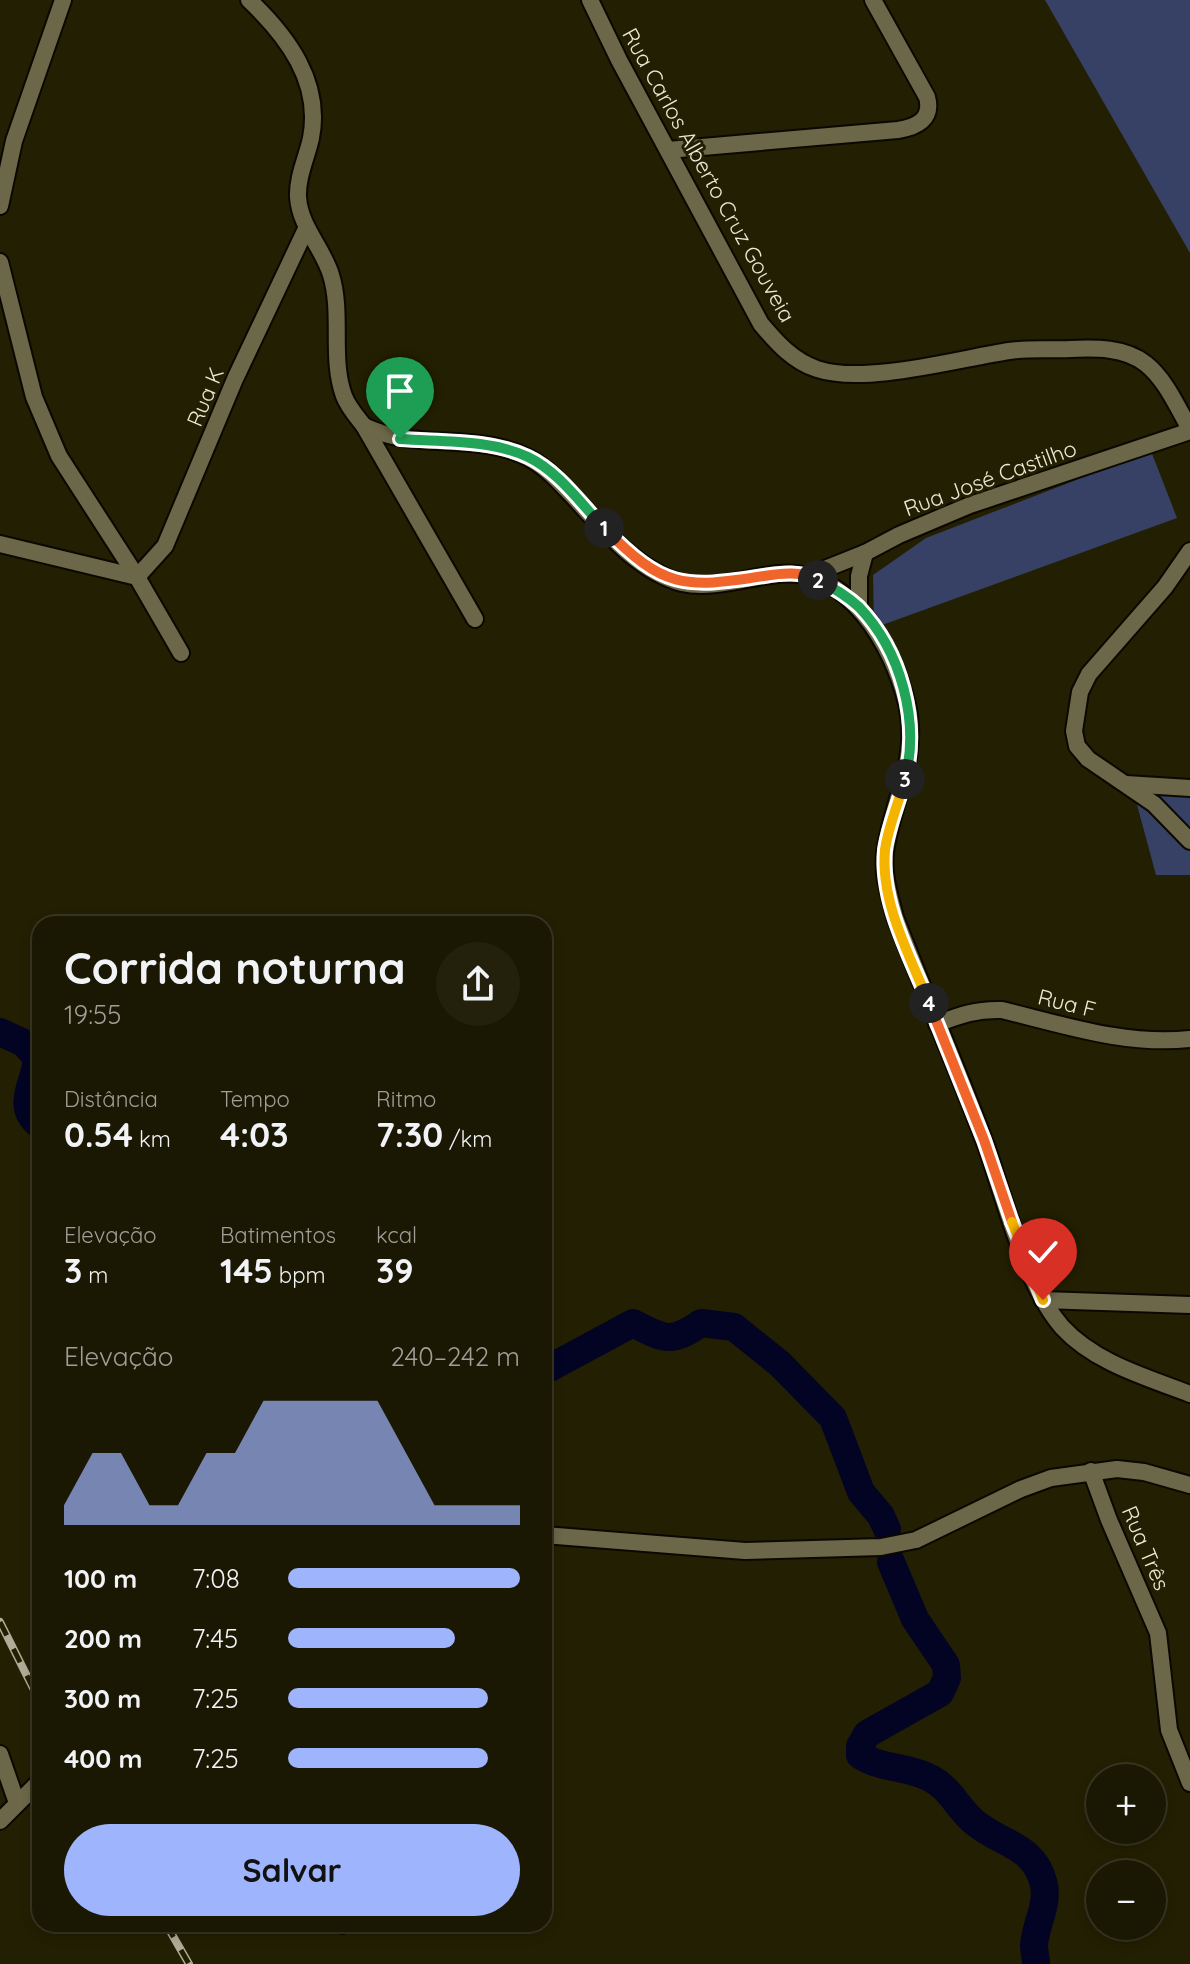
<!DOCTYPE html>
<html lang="pt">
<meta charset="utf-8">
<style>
body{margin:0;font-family:Quicksand,sans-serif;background:#23200c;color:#f1f3f6;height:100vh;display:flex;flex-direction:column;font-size:30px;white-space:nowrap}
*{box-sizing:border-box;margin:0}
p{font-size:26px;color:#9f9f99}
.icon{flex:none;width:44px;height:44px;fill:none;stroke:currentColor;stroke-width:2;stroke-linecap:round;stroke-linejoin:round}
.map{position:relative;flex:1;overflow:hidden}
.drawer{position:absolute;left:32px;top:916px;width:520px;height:1016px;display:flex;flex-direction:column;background:#1a1702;border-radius:24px;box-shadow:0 4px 12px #0003,0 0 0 2px #383624}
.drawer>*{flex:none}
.controls{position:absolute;left:1086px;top:1764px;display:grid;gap:16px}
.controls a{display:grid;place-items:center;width:80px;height:80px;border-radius:50%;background:#1a1702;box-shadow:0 4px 12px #0003,0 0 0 2px #383624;font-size:40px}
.pin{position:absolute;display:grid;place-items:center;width:68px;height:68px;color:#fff;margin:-82px -34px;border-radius:50% 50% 50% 0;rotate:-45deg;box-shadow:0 0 8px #0007}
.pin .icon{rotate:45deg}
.km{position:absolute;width:40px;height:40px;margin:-20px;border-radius:50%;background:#222;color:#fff;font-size:22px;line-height:40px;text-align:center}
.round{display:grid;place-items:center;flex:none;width:84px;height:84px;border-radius:42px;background:#23200c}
.overview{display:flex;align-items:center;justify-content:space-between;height:136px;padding:0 32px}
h1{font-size:44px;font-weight:800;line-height:60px}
.stats{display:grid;grid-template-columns:repeat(3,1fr);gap:12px;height:136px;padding:8px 32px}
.stats div{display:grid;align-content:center}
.stats b{font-size:34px;font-weight:800}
.stats small{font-size:22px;font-weight:400}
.stats p{font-size:22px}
.chart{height:224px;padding:16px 32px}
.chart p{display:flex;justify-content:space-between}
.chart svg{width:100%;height:144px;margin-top:8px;fill:#9eb4fd;opacity:.7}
.cta{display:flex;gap:16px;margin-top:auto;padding:16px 32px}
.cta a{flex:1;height:92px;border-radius:48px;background:#9eb4fd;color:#111;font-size:32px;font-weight:800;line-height:92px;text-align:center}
ul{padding:0 32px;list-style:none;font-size:26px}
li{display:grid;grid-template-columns:128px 96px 1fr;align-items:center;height:60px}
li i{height:20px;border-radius:10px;background:#9eb4fd}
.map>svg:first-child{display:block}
</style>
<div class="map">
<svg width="1190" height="1964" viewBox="0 0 1190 1964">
<rect width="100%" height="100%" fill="#231f02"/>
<!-- forest -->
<g fill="#374166">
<path d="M1046,0H1190V253L1045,0Z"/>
<path d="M1151,451L1177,518L874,628L873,575L926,538Z"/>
<path d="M1190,782V875H1156L1136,801Z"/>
</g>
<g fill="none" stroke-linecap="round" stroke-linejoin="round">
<!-- river -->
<g stroke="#030423" stroke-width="28">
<path d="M0,1032L24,1043L37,1058C36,1082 14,1106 40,1125"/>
<path d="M544,1371L633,1323C664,1339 671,1344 701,1323L734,1327L780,1364L833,1418L861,1492L881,1516L887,1529"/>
<path d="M891,1562L915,1619L946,1665L947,1678L940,1693L867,1734L860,1746V1755C880,1769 908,1766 930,1778C950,1788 957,1807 973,1821C1000,1845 1035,1844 1044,1885C1048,1907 1035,1925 1034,1946C1034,1951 1036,1958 1036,1964"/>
</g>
<!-- lane casing -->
<g stroke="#0c0800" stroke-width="12">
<path id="lane" d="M323,1924L343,1929L348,1924"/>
</g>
<!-- street casing -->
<g stroke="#0c0800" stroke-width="20">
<g id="street">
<path d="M249,0C287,36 322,82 311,138C307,157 297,177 298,197C300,227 323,248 331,275C343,314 330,358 344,396C348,407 357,417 364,426L475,619"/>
<path d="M590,0L619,60L761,324C777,343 793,361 817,369C865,385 957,359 1009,351C1029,348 1050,350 1070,349C1095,348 1125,347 1146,364C1166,380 1177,407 1190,429"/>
<path d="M668,150L898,130C917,127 933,119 927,97L873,0"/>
<path d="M0,206L14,141L63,0"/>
<path d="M0,262L34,397L59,456L137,577L181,653"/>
<path d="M364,426C416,452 478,431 529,458C543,465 555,477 566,489C599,523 634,570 682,583C712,590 748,577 778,574C848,566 893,646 907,704C919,755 895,797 886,846C881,870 889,894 895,917C924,993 957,1067 985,1143C1005,1198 1024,1283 1062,1327C1095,1363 1146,1377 1190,1394"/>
<path d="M0,544L137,577"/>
<path d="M1190,551L1165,587L1089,674L1080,692L1074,731L1077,746L1088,759L1154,804L1190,841"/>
<path d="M810,575L865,553L899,535L970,505L1190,431"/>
<path d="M137,577L165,546L235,379L306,229"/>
<path d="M859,608V576L865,553"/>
<path d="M1126,784L1190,788"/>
<path d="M937,1024C960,1015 977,1009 1002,1010C1064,1025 1126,1046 1190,1039"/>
<path d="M1043,1300L1190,1305"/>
<path d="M1091,1471L1109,1520L1158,1633L1169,1730L1190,1783"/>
<path d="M544,1535L745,1551L881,1547L916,1540L1021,1489L1051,1478L1117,1469L1144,1472L1190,1485"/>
<path d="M0,1754L17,1803"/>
<path d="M0,1821L40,1781"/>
</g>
</g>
<!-- lane -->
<use href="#lane" stroke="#6b6748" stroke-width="8"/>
<!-- street -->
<use href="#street" stroke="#6b6748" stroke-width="16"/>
<!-- rail casing -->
<g stroke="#afac97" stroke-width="8">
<g id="rail">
<path d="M0,1622L40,1702"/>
<path d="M166,1924L189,1964"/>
</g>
</g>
<!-- rail -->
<use href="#rail" stroke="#231f02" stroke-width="5" stroke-dasharray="15" stroke-linecap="butt"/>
</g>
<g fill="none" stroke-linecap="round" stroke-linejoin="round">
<!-- split-1 casing -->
<g stroke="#fff" stroke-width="16">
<path id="split-1" d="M400,439C441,442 490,439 528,457C558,471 582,505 604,528"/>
</g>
<!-- split-2 casing -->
<g stroke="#fff" stroke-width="16">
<path id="split-2" d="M604,528C663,588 683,589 764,576C782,573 802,571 818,580"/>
</g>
<!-- split-3 casing -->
<g stroke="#fff" stroke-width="16">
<path id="split-3" d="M818,580C832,587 847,596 859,607C901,651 920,721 905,779"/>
</g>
<!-- split-4 casing -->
<g stroke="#fff" stroke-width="16">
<path id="split-4" d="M905,779C899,802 888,827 885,850C880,902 910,956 929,1003"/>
</g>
<!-- split-5 casing -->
<g stroke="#fff" stroke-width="16">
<path id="split-5" d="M929,1003L984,1140L1012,1222"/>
</g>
<!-- split-6 casing -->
<g stroke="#fff" stroke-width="16">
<path id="split-6" d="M1012,1222L1043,1300"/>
</g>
<!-- split-1 -->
<use href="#split-1" stroke="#22a559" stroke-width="10"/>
<!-- split-2 -->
<use href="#split-2" stroke="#f0652b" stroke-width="10"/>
<!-- split-3 -->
<use href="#split-3" stroke="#22a559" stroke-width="10"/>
<!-- split-4 -->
<use href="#split-4" stroke="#f5b400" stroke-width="10"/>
<!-- split-5 -->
<use href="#split-5" stroke="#f0652b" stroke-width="10"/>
<!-- split-6 -->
<use href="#split-6" stroke="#f5b400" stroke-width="10"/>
</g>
<g text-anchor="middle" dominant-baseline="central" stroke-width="6" stroke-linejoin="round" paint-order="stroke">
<!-- street labels -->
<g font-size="22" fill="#ebe9d7" stroke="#231f02">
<text transform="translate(709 175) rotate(61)">Rua Carlos Alberto Cruz Gouveia</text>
<text transform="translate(205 397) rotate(-67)">Rua K</text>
<text transform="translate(990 478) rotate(-20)">Rua José Castilho</text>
<text transform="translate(1067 1003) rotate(14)">Rua F</text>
<text transform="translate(1146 1548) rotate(67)">Rua Três</text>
</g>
</g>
</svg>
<div class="controls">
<a>+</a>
<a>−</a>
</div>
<div class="pin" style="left:400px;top:439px;background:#1e9e55"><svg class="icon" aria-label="arrive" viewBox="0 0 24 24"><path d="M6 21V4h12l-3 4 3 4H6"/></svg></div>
<div class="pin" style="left:1043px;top:1300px;background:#d93025"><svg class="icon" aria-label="check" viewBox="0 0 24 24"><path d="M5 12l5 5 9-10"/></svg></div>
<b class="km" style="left:604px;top:528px">1</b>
<b class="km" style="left:818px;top:580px">2</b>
<b class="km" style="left:905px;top:779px">3</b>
<b class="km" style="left:929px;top:1003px">4</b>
<section class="drawer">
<div class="overview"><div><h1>Corrida noturna</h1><p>19:55</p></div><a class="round"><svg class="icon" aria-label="share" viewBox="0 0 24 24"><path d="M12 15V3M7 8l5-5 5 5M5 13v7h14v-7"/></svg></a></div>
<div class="stats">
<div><p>Distância</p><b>0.54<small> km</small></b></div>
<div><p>Tempo</p><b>4:03</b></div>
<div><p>Ritmo</p><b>7:30<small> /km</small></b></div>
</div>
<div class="stats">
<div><p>Elevação</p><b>3<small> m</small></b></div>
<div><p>Batimentos</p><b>145<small> bpm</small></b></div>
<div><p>kcal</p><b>39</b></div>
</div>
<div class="chart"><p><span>Elevação</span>240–242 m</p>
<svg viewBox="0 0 160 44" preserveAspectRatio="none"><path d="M0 44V38L10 22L20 22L30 38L40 38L50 22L60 22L70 6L80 6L90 6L100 6L110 6L120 22L130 38L140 38L150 38L160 38V44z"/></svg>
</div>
<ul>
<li><b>100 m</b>7:08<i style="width:100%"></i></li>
<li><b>200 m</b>7:45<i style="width:72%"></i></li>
<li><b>300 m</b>7:25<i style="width:86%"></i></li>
<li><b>400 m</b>7:25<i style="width:86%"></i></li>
</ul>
<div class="cta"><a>Salvar</a></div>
</section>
</div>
